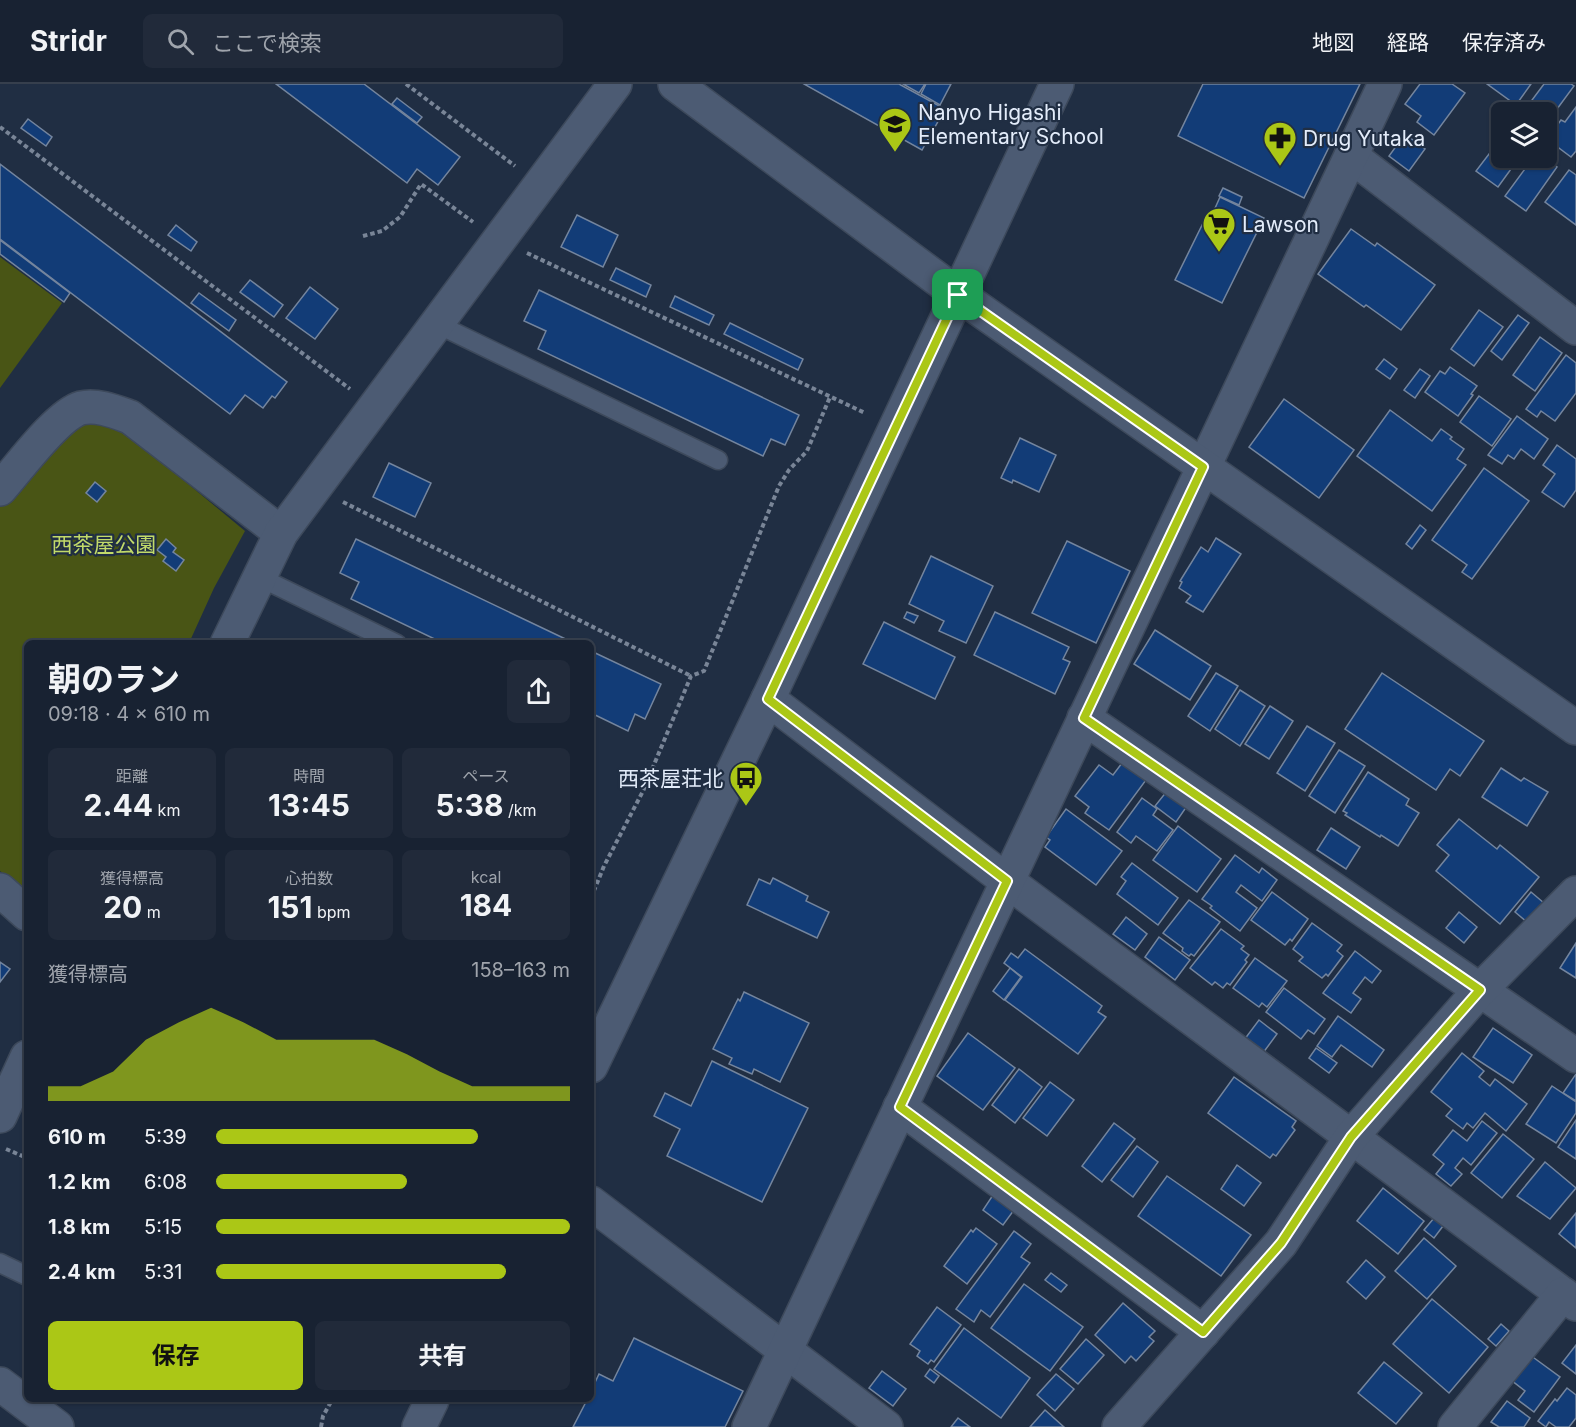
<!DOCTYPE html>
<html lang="ja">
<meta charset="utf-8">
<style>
body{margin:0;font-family:Inter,"Noto Sans JP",sans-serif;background:#212a3a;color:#f1f3f6;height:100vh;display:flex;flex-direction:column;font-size:22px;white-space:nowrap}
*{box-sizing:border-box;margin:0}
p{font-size:20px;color:#9fa4ac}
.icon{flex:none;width:33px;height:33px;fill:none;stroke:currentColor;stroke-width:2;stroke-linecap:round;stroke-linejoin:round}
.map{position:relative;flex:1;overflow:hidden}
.sheet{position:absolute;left:24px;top:556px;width:570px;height:762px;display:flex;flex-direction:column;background:#182232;border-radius:9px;box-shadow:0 2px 4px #0004,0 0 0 2px #363f4d}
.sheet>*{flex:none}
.fabs{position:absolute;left:1491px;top:18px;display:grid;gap:12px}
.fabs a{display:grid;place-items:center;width:66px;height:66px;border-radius:9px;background:#182232;box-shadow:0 2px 4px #0004,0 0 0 2px #363f4d;font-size:30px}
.pin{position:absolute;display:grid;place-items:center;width:51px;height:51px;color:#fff;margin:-26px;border-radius:12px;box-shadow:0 3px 9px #0006}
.round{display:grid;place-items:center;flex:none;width:63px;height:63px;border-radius:9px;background:#212a3a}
.overview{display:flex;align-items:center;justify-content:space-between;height:102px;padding:0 24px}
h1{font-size:33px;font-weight:700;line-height:45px}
.stats{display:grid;grid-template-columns:repeat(3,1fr);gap:9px;height:102px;padding:6px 24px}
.stats div{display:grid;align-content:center;border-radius:9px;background:#212a3a;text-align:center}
.stats b{font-size:30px;font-weight:700}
.stats small{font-size:16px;font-weight:400}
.stats p{font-size:16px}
.chart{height:168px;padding:12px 24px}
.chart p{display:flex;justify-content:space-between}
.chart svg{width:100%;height:108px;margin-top:6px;fill:#abc716;opacity:.7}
.primary-button{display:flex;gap:12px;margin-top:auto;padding:12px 24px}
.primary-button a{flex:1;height:69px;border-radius:9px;background:#abc716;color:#111;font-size:24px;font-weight:700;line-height:69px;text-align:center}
.primary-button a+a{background:#212a3a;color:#f1f3f6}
ul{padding:0 24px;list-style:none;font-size:20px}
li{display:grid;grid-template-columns:96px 72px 1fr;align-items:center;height:45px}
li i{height:15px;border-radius:8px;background:#abc716}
header{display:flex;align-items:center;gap:36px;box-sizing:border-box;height:84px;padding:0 30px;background:#182232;border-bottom:2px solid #363f4d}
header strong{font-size:28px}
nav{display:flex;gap:33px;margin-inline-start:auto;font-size:21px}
.search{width:420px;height:54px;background:#212a3a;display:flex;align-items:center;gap:15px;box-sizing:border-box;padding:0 21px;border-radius:9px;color:#9fa4ac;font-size:22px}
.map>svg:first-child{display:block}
</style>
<header>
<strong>Stridr</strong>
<div class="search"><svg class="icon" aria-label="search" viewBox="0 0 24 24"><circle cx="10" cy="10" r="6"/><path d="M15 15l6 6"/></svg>ここで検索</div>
<nav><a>地図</a><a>経路</a><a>保存済み</a></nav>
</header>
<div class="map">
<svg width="1576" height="1343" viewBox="0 0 1576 1343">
<rect width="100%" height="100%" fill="#202e43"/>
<!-- green -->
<g fill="#495515">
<path d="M0,173L62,219L0,304Z"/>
<path d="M88,338H103L123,346L245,447L214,504L189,559L27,560V810L0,787V422L74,344Z"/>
</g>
<!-- building -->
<g fill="#123c77" stroke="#74859e" stroke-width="1.5">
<path d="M276,0H364L460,73L438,101L417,85L407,99Z"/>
<path d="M804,0H899L945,25L922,66Z"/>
<path d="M903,0H925L919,9Z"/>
<path d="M926,0H951L940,21L921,10Z"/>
<path d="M1203,0H1360L1304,114L1178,52Z"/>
<path d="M1420,0H1452L1465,9L1434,51L1417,38L1421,32L1405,20Z"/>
<path d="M1487,0H1531L1516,21Z"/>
<path d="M1544,0H1571L1574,2L1546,40V28H1523Z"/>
<path d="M397,14L422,33L417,39L392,20Z"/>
<path d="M1576,23V67L1571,73L1547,55L1561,36L1565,38Z"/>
<path d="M28,35L52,53L46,62L21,44Z"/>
<path d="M1405,50L1425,65L1409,87L1389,72Z"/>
<path d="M1502,53V74H1519L1498,103L1476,87Z"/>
<path d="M1533,74H1544L1557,83L1526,127L1505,112Z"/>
<path d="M0,80L287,298L275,314L272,312L263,324L245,311L230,330L0,155Z"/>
<path d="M1569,86L1576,91V141L1545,118Z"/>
<path d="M1223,104L1242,113L1239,121L1219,112Z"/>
<path d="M1220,113L1264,134L1222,219L1175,196L1208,129L1212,131Z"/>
<path d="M577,131L618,151L603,183L561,163Z"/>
<path d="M176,141L197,158L191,167L168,151Z"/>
<path d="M1351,145L1375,162L1377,159L1435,201L1401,246L1366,221L1364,223L1318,190Z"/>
<path d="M0,156L70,209L64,218L0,170Z"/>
<path d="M616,184L651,201L646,213L610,196Z"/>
<path d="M250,196L283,221L274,233L240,208Z"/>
<path d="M310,203L338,225L315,255L286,234Z"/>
<path d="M539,206L799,331L785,361L771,355L763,372L538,265L546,247L524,237Z"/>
<path d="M199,209L236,236L229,247L191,219Z"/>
<path d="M675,212L714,231L709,241L670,223Z"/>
<path d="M1479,226L1503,243L1474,282L1451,265Z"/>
<path d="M1518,231L1529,239L1502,276L1491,267Z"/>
<path d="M730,239L803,275L798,286L724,250Z"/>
<path d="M1540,253L1562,269L1535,307L1513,291Z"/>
<path d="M1566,271L1576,279V309L1555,337L1541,327L1537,333L1526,325Z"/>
<path d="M1384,275L1397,285L1390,295L1376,285Z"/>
<path d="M1450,283L1477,302L1471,310L1473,311L1458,332L1425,308L1440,287L1445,290Z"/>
<path d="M1420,285L1430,292L1415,314L1404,306Z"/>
<path d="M1479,312L1511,335L1492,362L1460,338Z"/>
<path d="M1284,315L1354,366L1319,414L1249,363Z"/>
<path d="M1390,326L1432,357L1441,345L1452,353L1450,355L1464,365L1457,375L1466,381L1432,427L1357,372Z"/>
<path d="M1517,332L1548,355L1534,375L1521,365L1514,375L1508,371L1502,380L1488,371Z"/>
<path d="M1020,354L1056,371L1039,408L1013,396L1012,399L1001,394Z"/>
<path d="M1557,361L1576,375V406L1564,423L1542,408L1555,390L1543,381Z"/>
<path d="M389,379L431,399L415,433L373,413Z"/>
<path d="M1484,384L1529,417L1472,495L1462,488L1467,481L1432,456Z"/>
<path d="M95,398L106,407L97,418L86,409Z"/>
<path d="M1420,441L1426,446L1412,465L1406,460Z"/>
<path d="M1216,454L1241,470L1203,528L1186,518L1191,512L1179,504L1182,498L1180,497L1201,463L1208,468Z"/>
<path d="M166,455L176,464L173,468L184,476L176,487L163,477L166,473L157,466Z"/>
<path d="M356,455L576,560H445L351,515L359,498L340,489Z"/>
<path d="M1067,457L1130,487L1096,559L1032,529Z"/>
<path d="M931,472L993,502L966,559L939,547L944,537L909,520Z"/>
<path d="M907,528L918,532L914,539L904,534Z"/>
<path d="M995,528L1069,563L1063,575L1070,578L1055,610L974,571Z"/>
<path d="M884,538L955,573L935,615L863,580Z"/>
<path d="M1155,546L1211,582L1190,616L1134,580Z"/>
<path d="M591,567L661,600L645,635L635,630L628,647L591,629Z"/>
<path d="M1216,589L1238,602L1210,647L1188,632Z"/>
<path d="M1382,589L1484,657L1460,692L1450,685L1436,706L1345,645Z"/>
<path d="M1240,606L1265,622L1240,662L1215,645Z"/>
<path d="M1270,622L1293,637L1269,675L1245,660Z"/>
<path d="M1307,642L1335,659L1305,707L1277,689Z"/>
<path d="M1339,666L1365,682L1335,729L1309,712Z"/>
<path d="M1122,679L1146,696L1109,746L1085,729L1089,723L1075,712L1099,681L1113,691Z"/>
<path d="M1501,684L1521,697L1524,694L1548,708L1527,742L1482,713Z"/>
<path d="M1368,688L1409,715L1406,721L1419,729L1398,762L1381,751L1380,753L1345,731L1347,729L1343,727Z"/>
<path d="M1167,707L1187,722L1176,738L1155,722Z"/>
<path d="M1142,714L1157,725L1153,731L1173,746L1157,767L1136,752L1131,759L1117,748Z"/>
<path d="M1066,725L1122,767L1096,801L1045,763L1050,756L1046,753Z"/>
<path d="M1459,735L1497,765L1500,761L1539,793L1500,840L1436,787L1449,771L1437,761Z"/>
<path d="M1178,742L1221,775L1197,808L1153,776Z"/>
<path d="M1331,744L1360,763L1346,785L1317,766Z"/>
<path d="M1235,771L1259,789L1262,784L1277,796L1262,817L1241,801L1236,808L1257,824L1240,847L1210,824L1212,822L1202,815Z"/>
<path d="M1132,779L1178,814L1158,841L1117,810L1126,797L1121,793Z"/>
<path d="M773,794L808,812L806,817L829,828L817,854L747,821L759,795L770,800Z"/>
<path d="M1272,808L1308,835L1292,857L1290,855L1285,861L1251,836Z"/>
<path d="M1531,808L1544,819L1528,839L1515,828Z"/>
<path d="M1189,816L1220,838L1194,872L1191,870L1189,872L1182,867L1183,864L1163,849Z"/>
<path d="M1459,828L1477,843L1464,859L1446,844Z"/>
<path d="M1126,833L1147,850L1135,866L1113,850Z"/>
<path d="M1312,839L1342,861L1337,867L1343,872L1328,892L1326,890L1322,894L1299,877L1303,873L1293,865Z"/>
<path d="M1221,845L1244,862L1241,865L1249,871L1245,876L1247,878L1230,901L1227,899L1223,904L1215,898L1212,901L1190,884Z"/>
<path d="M1159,853L1190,876L1175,896L1145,873Z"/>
<path d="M1576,859V894L1560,884Z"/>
<path d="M1025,865L1102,922L1098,928L1106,933L1078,970L1005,916L1022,893L1004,879L1011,869L1018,874Z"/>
<path d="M1355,867L1381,887L1372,899L1365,893L1353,909L1361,915L1351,929L1323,909Z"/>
<path d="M1255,874L1287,897L1267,923L1262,919L1259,923L1233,904Z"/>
<path d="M0,878L10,885L0,898Z"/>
<path d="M1010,884L1021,893L1004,916L993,907Z"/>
<path d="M1284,904L1325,935L1314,950L1308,946L1301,955L1266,928Z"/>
<path d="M744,908L809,939L780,998L754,985L752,990L729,980L732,974L713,965L738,915L740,917Z"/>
<path d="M1338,932L1384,966L1372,983L1341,961L1332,973L1317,962Z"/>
<path d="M1259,936L1277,950L1263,969L1244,956Z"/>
<path d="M1493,944L1532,971L1513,999L1473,973Z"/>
<path d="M968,949L1015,984L983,1026L937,992Z"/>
<path d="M1316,964L1337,979L1329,989L1309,974Z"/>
<path d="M1462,969L1484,987L1479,993L1490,1002L1495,995L1527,1020L1506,1047L1485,1029L1473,1044L1467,1039L1463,1045L1446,1032L1452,1025L1431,1008Z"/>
<path d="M712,977L808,1024L762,1118L667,1072L680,1045L654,1032L665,1009L691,1022Z"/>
<path d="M1019,985L1042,1003L1015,1039L992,1021Z"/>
<path d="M1576,990V1017L1563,1009Z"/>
<path d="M1234,993L1296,1037L1292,1043L1295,1046L1276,1072L1273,1070L1270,1074L1208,1029Z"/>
<path d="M1050,998L1074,1016L1047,1052L1023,1034Z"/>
<path d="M1552,1002L1576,1018V1029L1556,1059L1526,1040Z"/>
<path d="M1576,1036V1075L1558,1063Z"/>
<path d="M1482,1037L1497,1049L1471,1081L1463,1074L1455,1084L1462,1090L1451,1102L1436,1090L1444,1080L1433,1071L1453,1046L1467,1057Z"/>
<path d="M1114,1039L1135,1055L1102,1098L1082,1082Z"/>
<path d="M1503,1050L1534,1075L1502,1114L1471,1089Z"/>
<path d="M1137,1062L1158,1078L1133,1113L1111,1096Z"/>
<path d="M1545,1078L1576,1104L1550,1135L1517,1112Z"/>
<path d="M1237,1081L1261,1099L1244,1122L1221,1105Z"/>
<path d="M1167,1092L1251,1151L1221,1192L1138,1132Z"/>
<path d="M1383,1104L1424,1137L1398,1170L1357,1137Z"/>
<path d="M993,1111L1014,1126L1003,1141L983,1126Z"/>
<path d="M1576,1129V1164L1559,1150Z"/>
<path d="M1434,1134L1443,1142L1434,1154L1424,1146Z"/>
<path d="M976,1144L997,1160L967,1200L944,1182L971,1146L973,1148Z"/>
<path d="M1014,1147L1031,1160L1021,1173L1030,1179L990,1233L981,1226L974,1238L956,1225Z"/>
<path d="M1424,1154L1456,1182L1427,1215L1395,1187Z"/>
<path d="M1366,1176L1385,1193L1366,1215L1347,1198Z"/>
<path d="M1051,1189L1067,1201L1061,1208L1045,1196Z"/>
<path d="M1024,1200L1083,1243L1050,1287L991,1244Z"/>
<path d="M1432,1215L1488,1263L1449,1309L1393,1260Z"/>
<path d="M1123,1219L1155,1247L1149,1253L1154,1257L1136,1277L1131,1272L1125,1279L1095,1251Z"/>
<path d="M937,1223L961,1241L934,1278L931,1276L928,1280L917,1272L920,1267L910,1260Z"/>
<path d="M1501,1240L1509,1247L1496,1262L1488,1255Z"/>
<path d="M964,1244L1030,1294L1001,1334L934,1285Z"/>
<path d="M634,1254L743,1307L725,1343H573L587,1316H591V1307L599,1290L613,1297Z"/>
<path d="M1086,1255L1104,1271L1078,1300L1060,1285Z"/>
<path d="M1576,1261V1290L1562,1279Z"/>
<path d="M1530,1271L1560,1293L1534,1328L1518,1316L1525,1307L1511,1296Z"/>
<path d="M1384,1278L1422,1309L1396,1340L1358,1309Z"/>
<path d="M930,1285L939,1292L934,1299L925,1292Z"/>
<path d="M882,1287L906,1305L893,1322L869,1304Z"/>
<path d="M1056,1290L1074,1305L1055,1327L1037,1311Z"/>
<path d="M1567,1304L1576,1311V1334L1569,1343H1556L1549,1338L1546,1343L1538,1337L1555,1315L1557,1317Z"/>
<path d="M1507,1317L1530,1334L1524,1343H1499L1491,1338Z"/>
<path d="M1045,1326L1064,1343H1030Z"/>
<path d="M958,1334L970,1343H951Z"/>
</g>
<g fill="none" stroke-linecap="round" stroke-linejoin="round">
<!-- service casing -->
<g stroke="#3d495b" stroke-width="21">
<g id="service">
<path d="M437,240L718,376"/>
<path d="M259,493L397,560"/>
<path d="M0,1179L27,1192"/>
</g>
</g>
<!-- minor casing -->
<g stroke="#3d495b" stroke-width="36">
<g id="minor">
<path d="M675,0L959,211"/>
<path d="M1351,72L1576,244"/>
<path d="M0,405C18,385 57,331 81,324C97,320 116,328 130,333L281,449"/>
<path d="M227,560L281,449L615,0"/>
<path d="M768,615L1007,797L1576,1220"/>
<path d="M1084,634L1576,972"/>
<path d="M0,806L27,830"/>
<path d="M900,1023L1203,1248"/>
<path d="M0,1032L27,973"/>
<path d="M591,1119L886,1343"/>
<path d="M749,1343L1385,0"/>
<path d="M1119,1343L1281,1159L1351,1053L1480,906L1576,809"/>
<path d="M1455,1343L1563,1210"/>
</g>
</g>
<!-- tertiary casing -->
<g stroke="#3d495b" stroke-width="36">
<g id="tertiary">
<path d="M959,211L1576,644"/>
<path d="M591,982L768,615L1057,0"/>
<path d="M0,1300L57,1343"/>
<path d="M419,1343L432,1316"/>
</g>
</g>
<!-- path -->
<g stroke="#798597" stroke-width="4" stroke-dasharray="4.5 3" stroke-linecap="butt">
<path d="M406,0L515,82"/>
<path d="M0,43L350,305"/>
<path d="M363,152L382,147L400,133L421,100L473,138"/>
<path d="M527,169L865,329"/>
<path d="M343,418L691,592"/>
<path d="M591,814L604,782L643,707L691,592L704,587L779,402L789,386L807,367L830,313"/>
<path d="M6,1065L27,1074"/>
<path d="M321,1343L323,1332L332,1316"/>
</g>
<!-- service -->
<use href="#service" stroke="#4c5b73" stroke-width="18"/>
<!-- minor -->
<use href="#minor" stroke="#4c5b73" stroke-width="33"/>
<!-- tertiary -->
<use href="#tertiary" stroke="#4c5b73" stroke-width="33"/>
</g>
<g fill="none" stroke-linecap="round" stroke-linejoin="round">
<!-- route casing -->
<g stroke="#fff" stroke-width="12">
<path id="route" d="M958,211L1203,383L1084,634L1480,906L1351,1053L1281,1159L1203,1248L900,1023L1007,797L768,615Z"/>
</g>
<!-- route -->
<use href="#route" stroke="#abc716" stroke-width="8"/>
</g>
<!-- icons -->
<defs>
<g id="school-pin" transform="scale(1.725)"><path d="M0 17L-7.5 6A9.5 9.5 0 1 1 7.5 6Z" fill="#abc716" stroke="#202e43"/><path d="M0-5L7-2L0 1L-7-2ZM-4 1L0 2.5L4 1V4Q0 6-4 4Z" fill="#111"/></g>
<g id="pharmacy-pin" transform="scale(1.725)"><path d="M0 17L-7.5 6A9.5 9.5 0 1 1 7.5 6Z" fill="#abc716" stroke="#202e43"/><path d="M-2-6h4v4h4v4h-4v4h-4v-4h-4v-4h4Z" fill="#111"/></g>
<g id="supermarket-pin" transform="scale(1.725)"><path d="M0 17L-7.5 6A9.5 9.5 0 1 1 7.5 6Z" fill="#abc716" stroke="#202e43"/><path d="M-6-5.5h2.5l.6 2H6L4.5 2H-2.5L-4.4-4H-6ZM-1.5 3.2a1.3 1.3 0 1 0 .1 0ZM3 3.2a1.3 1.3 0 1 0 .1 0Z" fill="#111"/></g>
<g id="bus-pin" transform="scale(1.725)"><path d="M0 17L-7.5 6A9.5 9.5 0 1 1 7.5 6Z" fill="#abc716" stroke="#202e43"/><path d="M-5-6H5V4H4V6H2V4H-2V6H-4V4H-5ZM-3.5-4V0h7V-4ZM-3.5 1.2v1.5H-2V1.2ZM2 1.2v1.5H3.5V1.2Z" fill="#111"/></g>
</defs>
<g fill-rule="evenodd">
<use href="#school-pin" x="895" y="40"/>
<use href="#pharmacy-pin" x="1280" y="54"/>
<use href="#supermarket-pin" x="1219" y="140"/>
<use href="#bus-pin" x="746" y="694"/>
</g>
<g text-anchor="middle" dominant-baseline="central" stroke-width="4.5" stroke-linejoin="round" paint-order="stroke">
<!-- poi labels -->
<g font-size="21" fill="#e3ecfa" stroke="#202e43" text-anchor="start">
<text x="918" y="28">Nanyo Higashi<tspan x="918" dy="24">Elementary School</tspan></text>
<text x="1303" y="54">Drug Yutaka</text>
<text x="1242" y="140">Lawson</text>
<text x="723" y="694" text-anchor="end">西茶屋荘北</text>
</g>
<!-- park labels -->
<g font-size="21" fill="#c2da69" stroke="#202e43">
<text x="104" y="460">西茶屋公園</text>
</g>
</g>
</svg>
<div class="fabs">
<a><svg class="icon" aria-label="layers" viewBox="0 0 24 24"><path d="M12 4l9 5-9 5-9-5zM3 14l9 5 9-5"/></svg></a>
</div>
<div class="pin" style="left:958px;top:211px;background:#1e9e55"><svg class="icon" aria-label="arrive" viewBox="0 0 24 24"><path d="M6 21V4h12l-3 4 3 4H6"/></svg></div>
<section class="sheet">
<div class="overview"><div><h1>朝のラン</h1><p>09:18 · 4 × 610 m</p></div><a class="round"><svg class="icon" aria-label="share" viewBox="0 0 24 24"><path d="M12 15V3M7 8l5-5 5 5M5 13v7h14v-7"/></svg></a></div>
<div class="stats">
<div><p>距離</p><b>2.44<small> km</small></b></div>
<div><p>時間</p><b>13:45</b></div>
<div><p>ペース</p><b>5:38<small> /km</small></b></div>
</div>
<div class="stats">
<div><p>獲得標高</p><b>20<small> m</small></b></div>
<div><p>心拍数</p><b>151<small> bpm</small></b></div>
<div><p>kcal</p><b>184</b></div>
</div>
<div class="chart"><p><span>獲得標高</span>158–163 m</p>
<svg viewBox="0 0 160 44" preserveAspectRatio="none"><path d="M0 44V38L10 38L20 32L30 19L40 12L50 6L60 12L70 19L80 19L90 19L100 19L110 25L120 32L130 38L140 38L150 38L160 38V44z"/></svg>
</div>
<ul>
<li><b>610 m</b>5:39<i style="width:74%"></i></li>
<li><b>1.2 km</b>6:08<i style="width:54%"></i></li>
<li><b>1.8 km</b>5:15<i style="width:100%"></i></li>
<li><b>2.4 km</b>5:31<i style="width:82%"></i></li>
</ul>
<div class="primary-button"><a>保存</a><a>共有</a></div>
</section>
</div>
